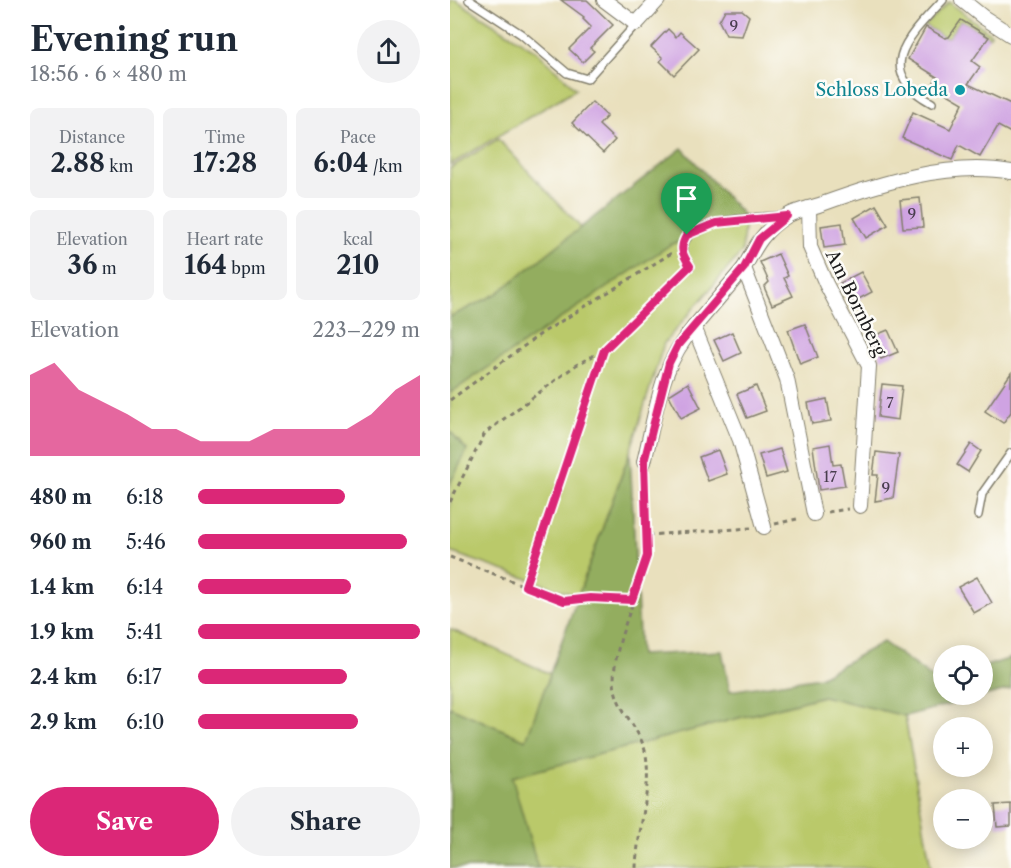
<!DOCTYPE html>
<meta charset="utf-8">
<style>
body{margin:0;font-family:"Libre Caslon Text",serif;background:#f2f2f3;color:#1f2937;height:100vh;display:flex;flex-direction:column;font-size:22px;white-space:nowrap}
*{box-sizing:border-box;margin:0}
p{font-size:20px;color:#747a83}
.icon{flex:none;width:33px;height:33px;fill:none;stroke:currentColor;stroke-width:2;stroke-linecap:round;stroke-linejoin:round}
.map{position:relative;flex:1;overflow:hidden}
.side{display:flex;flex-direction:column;background:#fff;width:450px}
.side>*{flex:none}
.tools{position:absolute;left:483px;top:645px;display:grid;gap:12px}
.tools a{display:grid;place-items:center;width:60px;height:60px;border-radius:50%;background:#fff;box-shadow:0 3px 15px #0003;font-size:30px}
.pin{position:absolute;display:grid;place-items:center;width:51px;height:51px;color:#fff;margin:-62px -26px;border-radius:50% 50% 50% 0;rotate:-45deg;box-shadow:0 0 6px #0007}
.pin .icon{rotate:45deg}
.round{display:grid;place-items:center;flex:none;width:63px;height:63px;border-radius:32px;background:#f2f2f3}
.overview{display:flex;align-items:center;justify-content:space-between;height:102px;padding:0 30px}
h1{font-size:33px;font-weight:700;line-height:45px}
.stats{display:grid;grid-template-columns:repeat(3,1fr);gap:9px;height:102px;padding:6px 30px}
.stats div{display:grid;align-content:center;border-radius:9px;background:#f2f2f3;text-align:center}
.stats b{font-size:26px;font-weight:700}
.stats small{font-size:16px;font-weight:400}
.stats p{font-size:16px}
.chart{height:168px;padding:12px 30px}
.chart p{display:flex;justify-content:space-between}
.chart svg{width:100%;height:108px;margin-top:6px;fill:#db2777;opacity:.7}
.cta{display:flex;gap:12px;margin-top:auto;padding:12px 30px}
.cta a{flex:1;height:69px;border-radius:36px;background:#db2777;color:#fff;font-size:24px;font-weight:700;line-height:69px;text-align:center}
.cta a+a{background:#f2f2f3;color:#1f2937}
ul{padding:0 30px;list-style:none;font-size:20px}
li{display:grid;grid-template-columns:96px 72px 1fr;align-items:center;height:45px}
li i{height:15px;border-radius:8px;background:#db2777}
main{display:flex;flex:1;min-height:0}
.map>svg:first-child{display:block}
</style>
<main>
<section class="side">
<div class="overview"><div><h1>Evening run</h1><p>18:56 · 6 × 480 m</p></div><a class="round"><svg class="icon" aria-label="share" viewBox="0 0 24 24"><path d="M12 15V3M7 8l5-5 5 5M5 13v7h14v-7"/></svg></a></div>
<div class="stats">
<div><p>Distance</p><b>2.88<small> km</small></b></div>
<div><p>Time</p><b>17:28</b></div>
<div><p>Pace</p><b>6:04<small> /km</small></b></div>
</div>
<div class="stats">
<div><p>Elevation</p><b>36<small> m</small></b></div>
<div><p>Heart rate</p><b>164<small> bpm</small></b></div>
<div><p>kcal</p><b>210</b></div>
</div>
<div class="chart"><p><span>Elevation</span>223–229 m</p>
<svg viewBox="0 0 160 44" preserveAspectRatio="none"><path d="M0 44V11L10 6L20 17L30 22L40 27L50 33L60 33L70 38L80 38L90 38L100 33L110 33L120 33L130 33L140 27L150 17L160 11V44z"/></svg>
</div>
<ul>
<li><b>480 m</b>6:18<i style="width:66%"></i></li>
<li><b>960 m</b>5:46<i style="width:94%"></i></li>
<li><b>1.4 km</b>6:14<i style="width:69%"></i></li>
<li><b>1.9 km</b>5:41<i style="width:100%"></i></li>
<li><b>2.4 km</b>6:17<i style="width:67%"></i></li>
<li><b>2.9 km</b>6:10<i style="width:72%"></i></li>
</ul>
<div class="cta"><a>Save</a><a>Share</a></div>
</section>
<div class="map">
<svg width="561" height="868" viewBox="0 0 561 868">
<rect width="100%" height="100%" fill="#fdfcf7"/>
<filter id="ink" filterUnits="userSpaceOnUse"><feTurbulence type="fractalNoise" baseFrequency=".0167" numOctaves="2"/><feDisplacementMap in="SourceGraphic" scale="12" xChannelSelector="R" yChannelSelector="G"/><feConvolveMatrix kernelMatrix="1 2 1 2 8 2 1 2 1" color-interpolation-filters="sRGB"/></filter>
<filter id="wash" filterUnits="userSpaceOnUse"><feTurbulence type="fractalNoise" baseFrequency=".008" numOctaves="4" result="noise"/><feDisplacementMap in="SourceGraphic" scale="24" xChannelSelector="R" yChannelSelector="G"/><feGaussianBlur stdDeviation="1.35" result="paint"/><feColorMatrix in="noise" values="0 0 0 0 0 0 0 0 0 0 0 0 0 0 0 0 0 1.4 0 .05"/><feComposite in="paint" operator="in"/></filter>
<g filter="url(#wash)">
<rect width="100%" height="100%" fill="#e9e0bd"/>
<!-- green -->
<g fill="#bac96b" stroke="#6b7244" stroke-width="1.5">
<path d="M0,0H6L86,51L126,89L0,165Z"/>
<path d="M499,2L541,34L539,37L511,20L499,37L495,38L475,26Z"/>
<path d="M48,139L137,234L205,251L0,389V168Z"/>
<path d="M295,217L292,252L214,343L180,452L128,596L0,552V484L17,450L0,431V393L220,244Z"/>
<path d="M0,629L143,693L124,761L373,696L455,716L481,868H0Z"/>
</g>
<!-- forest -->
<g fill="#93ad5f" stroke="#58643e" stroke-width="1.5">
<path d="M232,148L295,217L220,245L0,393V317L46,294Z"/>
<path d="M0,431L17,450L0,484Z"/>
<path d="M180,452L190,655L272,651L280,691L370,677L433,642L488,682L493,680L494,694H532L533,667L561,658V689L455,716L373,696L62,777L88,868H0V707L76,740Z"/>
</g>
<g id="blocks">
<!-- building -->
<g fill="#cfa3e2">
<path d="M111,0H137L163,25L140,48L144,51L133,62L119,49L141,27L133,19L134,17Z"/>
<path d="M275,10H292L299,16L292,36L276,35L269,21Z"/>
<path d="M511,20L539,37L522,61L530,67L518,84L561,104V133L548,126L530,157L509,145L502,160L452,138L463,112L500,129L513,103L482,85L487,77L458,59L476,27L495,38L499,37Z"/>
<path d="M218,29L226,37L230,32L249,49L224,75L210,61L213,58L201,47Z"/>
<path d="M142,102L157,116L149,125L165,140L153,153L122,123Z"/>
<path d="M470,198L473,227L453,228L450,200Z"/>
<path d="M426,205L438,225L416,238L404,218Z"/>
<path d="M392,223L395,245L374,248L371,226Z"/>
<path d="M328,254L338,276L334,278L343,296L322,305L314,287L319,282L310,262Z"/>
<path d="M411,272L422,292L401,303L390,283Z"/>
<path d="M355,324L368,357L350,364L338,330Z"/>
<path d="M438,330L448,352L431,359L421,337Z"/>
<path d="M282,332L291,353L274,361L264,340Z"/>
<path d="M561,373V412L553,423L535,411Z"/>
<path d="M238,383L251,408L231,418L219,395Z"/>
<path d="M432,384L452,386L448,420L428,417Z"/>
<path d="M306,386L316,411L297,418L287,394Z"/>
<path d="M377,399L381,421L362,424L358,403Z"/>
<path d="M380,444L383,465L391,464L395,486L369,490L363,447Z"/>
<path d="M521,444L531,451L518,472L507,465Z"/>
<path d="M330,449L337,472L316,478L309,455Z"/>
<path d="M268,450L277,474L258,481L249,457Z"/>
<path d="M426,452L449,455L443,498L425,501L428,475H423Z"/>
<path d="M527,577L542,603L524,613L508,587Z"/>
<path d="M561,804V826L547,827L545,805Z"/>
</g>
</g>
</g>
<g filter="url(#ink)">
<use href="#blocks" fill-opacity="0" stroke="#827e6c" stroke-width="1.5"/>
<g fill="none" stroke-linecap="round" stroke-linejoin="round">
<!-- lane casing -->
<g stroke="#827e6c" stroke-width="10">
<g id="lane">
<path d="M19,0L71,34L117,73L137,79L186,24"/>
<path d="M482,103C422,70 459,36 493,0"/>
<path d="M240,266C208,218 303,218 331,216"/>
<path d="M528,515L532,494L561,453"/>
</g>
</g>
<!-- street casing -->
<g stroke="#827e6c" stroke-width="16">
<g id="street">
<path d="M154,0L186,24L208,0"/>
<path d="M512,0L533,17L561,35"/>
<path d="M359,208L360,247L376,284L419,366L410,506"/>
<path d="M294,268L244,327L290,440L314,527"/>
<path d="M194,462C206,413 210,365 244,327"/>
<path d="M364,514L337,379L294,268C305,247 315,228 337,216C347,210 361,208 372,204C430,183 499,161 561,172"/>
</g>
</g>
<!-- path -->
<g stroke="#827e6c" stroke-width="3" stroke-dasharray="4.5 4.5" stroke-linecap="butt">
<path d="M0,400L92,333L225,251"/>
<path d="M0,502L35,433L126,365L154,350L233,273"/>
<path d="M378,512L398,509"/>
<path d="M325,524L351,518"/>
<path d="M198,535L301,528"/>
<path d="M0,557L114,601L140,598L182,600"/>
<path d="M75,586L154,350"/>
<path d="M186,868C187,831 202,792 196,755C191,727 164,709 164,680C165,636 188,599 197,557C202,532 195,501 193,475"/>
</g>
<!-- lane -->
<use href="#lane" stroke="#fff" stroke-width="7"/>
<!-- street -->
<use href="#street" stroke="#fff" stroke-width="14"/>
</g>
</g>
<g fill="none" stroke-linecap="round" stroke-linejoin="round" filter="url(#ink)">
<!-- route casing -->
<g stroke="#fff" stroke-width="12">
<path id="route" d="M337,216L309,239L294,268L228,345L219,363L194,462L197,556L182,600L140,598L114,601L75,586L154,350L240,266C232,254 229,247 237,235L266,223Z"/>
</g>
<!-- route -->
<use href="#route" stroke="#db2777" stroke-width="8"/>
</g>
<!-- markers -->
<circle fill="#0f9aa8" stroke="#fdfcf7" stroke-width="2" cx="510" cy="90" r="6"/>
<g text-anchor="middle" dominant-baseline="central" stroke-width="5" stroke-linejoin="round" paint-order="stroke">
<!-- number labels -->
<g font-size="15" fill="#493e4e">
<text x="284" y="25">9</text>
<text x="462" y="213">9</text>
<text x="440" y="402">7</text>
<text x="380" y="476">17</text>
<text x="436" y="487">9</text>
</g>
<!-- culture labels -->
<g font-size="18" fill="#0d838f" stroke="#fdfcf7" text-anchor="end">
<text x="498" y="90">Schloss Lobeda</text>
</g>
<!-- street labels -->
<g font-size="18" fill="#1c1c1c" stroke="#fdfcf7">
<text transform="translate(406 303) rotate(64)">Am Bornberg</text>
</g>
</g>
</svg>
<div class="tools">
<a><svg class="icon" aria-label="locate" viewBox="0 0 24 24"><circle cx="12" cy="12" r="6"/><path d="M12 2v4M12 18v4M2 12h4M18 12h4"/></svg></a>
<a>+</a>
<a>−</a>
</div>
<div class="pin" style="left:237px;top:235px;background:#1e9e55"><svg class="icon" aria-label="arrive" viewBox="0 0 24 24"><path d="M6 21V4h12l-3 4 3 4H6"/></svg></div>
</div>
</main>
